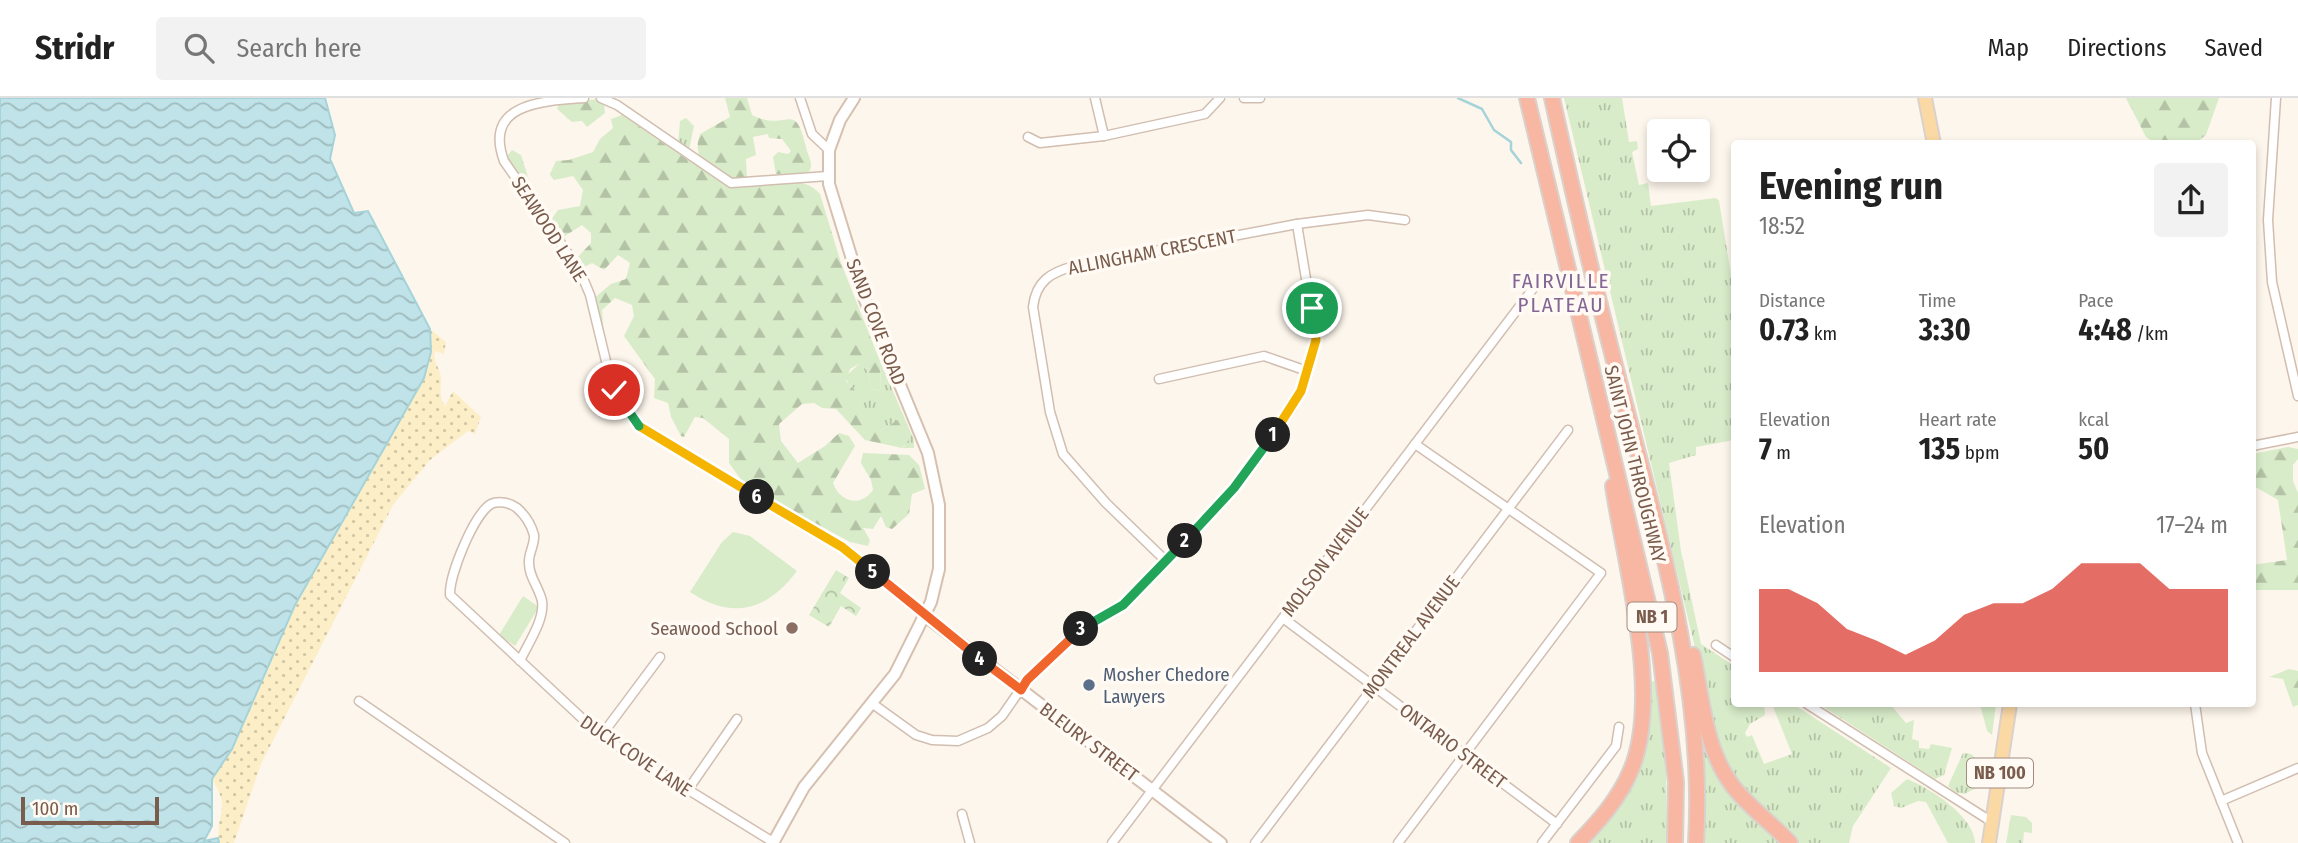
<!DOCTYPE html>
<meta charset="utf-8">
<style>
body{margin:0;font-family:"Fira Sans Condensed",sans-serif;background:#f2f2f2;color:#222;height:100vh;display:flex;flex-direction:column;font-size:26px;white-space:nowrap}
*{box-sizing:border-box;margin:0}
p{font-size:23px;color:#767676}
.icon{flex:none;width:38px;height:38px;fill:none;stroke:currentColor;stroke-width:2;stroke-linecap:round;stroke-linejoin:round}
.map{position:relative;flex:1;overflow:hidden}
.side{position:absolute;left:1731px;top:42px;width:525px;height:567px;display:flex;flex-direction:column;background:#fff;border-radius:7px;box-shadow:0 4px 10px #0003}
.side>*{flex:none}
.buttons{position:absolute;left:1647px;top:21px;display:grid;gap:14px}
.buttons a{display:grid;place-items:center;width:63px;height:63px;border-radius:7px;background:#fff;box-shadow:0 4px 10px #0003;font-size:35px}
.scale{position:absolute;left:21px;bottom:18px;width:138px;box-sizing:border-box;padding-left:7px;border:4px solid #7a5c4d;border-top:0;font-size:19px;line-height:24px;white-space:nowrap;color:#7a5c4d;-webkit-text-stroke:5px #fffaf3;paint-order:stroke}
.pin{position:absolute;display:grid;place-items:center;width:60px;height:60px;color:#fff;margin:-30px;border:4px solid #fff;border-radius:50%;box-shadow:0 2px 7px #0007}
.km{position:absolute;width:35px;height:35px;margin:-18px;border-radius:50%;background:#222;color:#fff;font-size:19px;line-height:35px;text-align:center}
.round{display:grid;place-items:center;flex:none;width:74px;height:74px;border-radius:7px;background:#f2f2f2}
.head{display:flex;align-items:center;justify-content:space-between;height:119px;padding:0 28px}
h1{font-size:38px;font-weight:700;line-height:52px}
.figures{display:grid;grid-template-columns:repeat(3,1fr);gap:10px;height:119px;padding:7px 28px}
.figures div{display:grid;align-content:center}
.figures b{font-size:30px;font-weight:700}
.figures small{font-size:19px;font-weight:400}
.figures p{font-size:19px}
.chart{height:196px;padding:14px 28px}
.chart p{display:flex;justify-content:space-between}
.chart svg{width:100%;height:126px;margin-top:7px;fill:#d93025;opacity:.7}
header{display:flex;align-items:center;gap:42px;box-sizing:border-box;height:98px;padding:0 35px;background:#fff;border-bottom:2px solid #e0e0e0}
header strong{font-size:33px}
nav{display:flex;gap:38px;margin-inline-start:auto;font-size:24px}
.search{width:490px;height:63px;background:#f2f2f2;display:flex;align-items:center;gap:18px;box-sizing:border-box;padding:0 24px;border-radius:7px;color:#767676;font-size:26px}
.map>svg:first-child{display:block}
</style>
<header>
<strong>Stridr</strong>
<div class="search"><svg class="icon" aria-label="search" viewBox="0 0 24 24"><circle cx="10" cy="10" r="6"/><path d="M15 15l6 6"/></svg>Search here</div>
<nav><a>Map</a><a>Directions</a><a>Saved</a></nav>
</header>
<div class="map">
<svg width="2298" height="745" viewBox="0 0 2298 745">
<defs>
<pattern id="grass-tufts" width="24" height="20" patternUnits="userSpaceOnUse" patternTransform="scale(1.75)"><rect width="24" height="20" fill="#d8ecc9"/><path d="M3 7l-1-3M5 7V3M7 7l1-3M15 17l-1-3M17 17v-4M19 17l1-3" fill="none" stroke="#b4c2a5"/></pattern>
<pattern id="forest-firs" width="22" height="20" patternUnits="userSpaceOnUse" patternTransform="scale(1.75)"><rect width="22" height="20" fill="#d8ecc9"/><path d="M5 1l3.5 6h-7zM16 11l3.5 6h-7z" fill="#b4c2a5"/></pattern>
<pattern id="sand-dots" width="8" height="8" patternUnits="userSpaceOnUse" patternTransform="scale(1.75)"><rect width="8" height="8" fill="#fcefc7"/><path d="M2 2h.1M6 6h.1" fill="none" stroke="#d1c5a4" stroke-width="1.8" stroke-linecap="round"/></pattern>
<pattern id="park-crowns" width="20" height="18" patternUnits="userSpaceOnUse" patternTransform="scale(1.75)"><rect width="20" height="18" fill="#d8ecc9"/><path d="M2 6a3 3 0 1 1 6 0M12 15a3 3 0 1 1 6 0" fill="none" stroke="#b4c2a5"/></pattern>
<pattern id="water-waves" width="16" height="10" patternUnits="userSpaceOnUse" patternTransform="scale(1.75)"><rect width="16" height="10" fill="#bfe3e8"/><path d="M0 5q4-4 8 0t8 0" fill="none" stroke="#a0bbbe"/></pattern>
</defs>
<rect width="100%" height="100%" fill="#fdf6ec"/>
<!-- grass -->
<g fill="url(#grass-tufts)">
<path d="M1564,0H1622L1629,44L1637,43L1638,51L1632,54L1639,87L1648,85L1651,108L1716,100L1719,103L1734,195V342L1696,349V357L1669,365L1681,453L1701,546L1734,568V606H1764L1765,617L1750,626L1745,635L1747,639L1752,637L1764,666L1792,656L1772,606H1793L1891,670L1853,728L1849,745H1796L1751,703L1721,659Z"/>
<path d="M686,20L694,28L689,52L678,47L680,23Z"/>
<path d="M880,263L914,342V350H902L905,348L894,324L882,332C858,328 866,307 855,293C851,287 848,286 845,279L859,266L867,272L872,291L881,293Z"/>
<path d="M1656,583L1666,665L1667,745H1584L1619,704L1648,584Z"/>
<path d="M1819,606H1890L1906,625L1914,622L1912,641L1919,643V650L1929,651L1931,646L1952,650L1944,677L1935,681Z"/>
<path d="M1980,606H1996L1992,637L1987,633Z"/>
<path d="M1705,636L1711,657L1784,745H1700L1698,637Z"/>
<path d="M1963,655L1971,656L1986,670L1981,687L1965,696L1954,694L1948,688Z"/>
<path d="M1907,681C1930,690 1975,719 1975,745H1948L1926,704L1918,703L1901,710L1894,708L1891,695Z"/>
<path d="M2011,717L2026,719L2032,725V735L2024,734L2023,745H2006Z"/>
</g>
<!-- forest -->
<g fill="url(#forest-firs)">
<path d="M725,0H747L752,17C789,35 794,0 806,49C808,59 815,67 808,75L776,76L773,59L778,54L788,56L791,53L782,41L769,40L768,36L753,39L756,57L746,61L747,81L736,84C714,70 690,66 700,36L730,19Z"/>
<path d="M2126,0H2219L2206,37L2195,45L2156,46L2146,39Z"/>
<path d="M599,1L604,5L605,15L587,29L582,23L572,24L557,11L559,6Z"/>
<path d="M622,17L726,88C756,96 797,70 820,96L841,165L880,263L881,293L872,291L867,272L859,266L850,271L846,283C850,288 855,291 858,297C865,311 861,328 882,332L899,321L909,332L908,343L902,350L865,342L836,311L822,310L814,305L802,306L779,326L781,343L798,365L825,348L839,335L849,338L855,348L833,385C840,404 860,410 873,392L871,382L861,365L863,355L909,357L919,367L925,391L912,396L909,416L892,431L886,429L881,418L873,431L863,430L870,442L868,448L850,444L745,387L729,365V341L703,320L695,319L684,339L681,338L671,319L668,305L654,300L655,281L624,238L634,218L632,207L615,200L602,212L604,237L593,201L611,186L626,181L630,165L618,157L604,172L592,165L580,171L576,161L591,145V135L582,127L565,138L567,152L550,123L558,112L580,108L583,92L573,78L554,82L550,76L556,63L569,62L593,54L600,41L613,30L611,21Z"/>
<path d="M512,52L521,57L529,82L526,88L508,63L507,58Z"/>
<path d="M2288,349L2298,351V361L2293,367V383L2298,395V492H2252V467L2287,462L2278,402L2252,387V356Z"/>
<path d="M2289,571L2298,573V607L2293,609L2283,581L2269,579Z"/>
</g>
<!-- sand -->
<path fill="url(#sand-dots)" d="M430,231L446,244L444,256L435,253C433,264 437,265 440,275C444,288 436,292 445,308L453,293L481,319L475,336L468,333L430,362L393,407L261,666L234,745H219C215,715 232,711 212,682L232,651L295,507L431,254Z"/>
<!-- park -->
<path fill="url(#park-crowns)" d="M836,472L849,480L840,495L861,510L856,518L841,508L829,529L809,517Z"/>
<!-- pitch -->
<g fill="#d8ecc9">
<path d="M733,434L750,438L797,473C767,513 732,522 690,494L722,444Z"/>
<path d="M523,498L539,509L515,548L499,537Z"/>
</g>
<!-- water -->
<path fill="url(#water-waves)" stroke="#a5d3da" stroke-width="2" d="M0,0H325L335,37L330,61L354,115L368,113L430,231L431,254L424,280L295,507L232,651L212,681V728L204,743L218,740L219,745H0Z"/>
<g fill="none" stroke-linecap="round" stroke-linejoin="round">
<!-- stream -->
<path stroke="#a5d3da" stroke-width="2.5" d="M1458,0L1482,11L1494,32L1511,44V52L1521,65"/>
<!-- street casing -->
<g stroke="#d1beb0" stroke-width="11">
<g id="street">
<path d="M584,0C543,3 483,5 504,63L580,173L590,197L613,292L638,327L842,449L924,517"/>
<path d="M601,0L617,7L731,85L828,78"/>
<path d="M800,0L812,36L829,52"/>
<path d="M1095,0L1104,38"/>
<path d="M1244,0H1260"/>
<path d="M2276,0L2268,122L2272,184L2298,298"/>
<path d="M1028,39L1040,45L1104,38L1205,16L1220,0"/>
<path d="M1159,281L1264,258L1307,273"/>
<path d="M2252,348L2298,339"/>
<path d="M1166,463L1106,405L1063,356L1050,314L1033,209C1036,183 1051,174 1075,168L1297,126L1368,117L1405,122"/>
<path d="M1283,520L1557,726"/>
<path d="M1716,547L1734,559"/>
<path d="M520,563C527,547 545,522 542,503C539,489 528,478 529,463C529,454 535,446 534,437C531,426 525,417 517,410C510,405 499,402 491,406C474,416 449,477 450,497L601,638L773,744"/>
<path d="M359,603L565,745"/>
<path d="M873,606L916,637L932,642L958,643L988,630L1002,618L1027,582L1075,535L1123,507L1234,390L1292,310L1301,293L1316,242L1297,126"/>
<path d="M1807,606L1992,724"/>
<path d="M2195,606L2202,655L2238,745"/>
<path d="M601,638L660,559"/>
<path d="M687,693L737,621"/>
<path d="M2221,703L2298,670"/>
<path d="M962,716L970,745"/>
<path d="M1112,745L1538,184"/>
<path d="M1255,745L1568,332"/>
<path d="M1398,745L1601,475L1415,346"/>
<path d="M1542,745L1616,648L1619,629"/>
</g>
</g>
<!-- secondary casing -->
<g stroke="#d6c0b0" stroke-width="14">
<g id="secondary">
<path d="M924,517L1221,745"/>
<path d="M773,745L804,689L895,576L931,504L939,471V407L928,355L863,197L829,86V52L840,22L854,0"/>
</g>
</g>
<!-- primary casing -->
<g stroke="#dad1cd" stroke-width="16">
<g id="primary">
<path d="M1925,0L1934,46"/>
<path d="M1989,745L2010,606"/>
</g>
</g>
<!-- highway casing -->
<g stroke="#dad1cd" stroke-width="18">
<g id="highway">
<path d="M1527,0L1660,555L1676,684L1675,745"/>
<path d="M1552,0C1574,100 1597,199 1623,298C1661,444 1705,593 1696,745"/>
<path d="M1693,557C1702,600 1705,651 1732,687C1748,709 1772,725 1790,745"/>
<path d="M1578,745C1599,723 1619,701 1631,672C1662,598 1625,467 1613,388"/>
</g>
</g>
<!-- street -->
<use href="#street" stroke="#fff" stroke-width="8"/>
<!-- secondary -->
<use href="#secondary" stroke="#fff" stroke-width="10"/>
<!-- primary -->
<use href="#primary" stroke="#fbd9a5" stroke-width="12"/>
<!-- highway -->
<use href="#highway" stroke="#f7b7a3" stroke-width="14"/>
</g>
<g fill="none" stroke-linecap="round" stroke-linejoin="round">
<!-- split-1 casing -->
<g stroke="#fff" stroke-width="14">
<path id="split-1" d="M1273,337L1301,293L1316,242L1312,210"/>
</g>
<!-- split-2 casing -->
<g stroke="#fff" stroke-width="14">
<path id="split-2" d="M1185,443L1234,390L1273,337"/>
</g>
<!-- split-3 casing -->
<g stroke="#fff" stroke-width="14">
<path id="split-3" d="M1081,531L1123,507L1185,443"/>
</g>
<!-- split-4 casing -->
<g stroke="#fff" stroke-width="14">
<path id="split-4" d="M980,561L1021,592L1027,582L1081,531"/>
</g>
<!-- split-5 casing -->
<g stroke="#fff" stroke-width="14">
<path id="split-5" d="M873,474L980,561"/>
</g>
<!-- split-6 casing -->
<g stroke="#fff" stroke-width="14">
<path id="split-6" d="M757,399L842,449L873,474"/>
</g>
<!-- split-7 casing -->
<g stroke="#fff" stroke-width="14">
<path id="split-7" d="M639,328L757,399"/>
</g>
<!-- split-8 casing -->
<g stroke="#fff" stroke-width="14">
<path id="split-8" d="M614,292L639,328"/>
</g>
<!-- split-1 -->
<use href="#split-1" stroke="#f5b400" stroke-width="9"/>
<!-- split-2 -->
<use href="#split-2" stroke="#22a559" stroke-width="9"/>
<!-- split-3 -->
<use href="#split-3" stroke="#22a559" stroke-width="9"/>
<!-- split-4 -->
<use href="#split-4" stroke="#f0652b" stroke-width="9"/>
<!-- split-5 -->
<use href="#split-5" stroke="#f0652b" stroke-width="9"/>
<!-- split-6 -->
<use href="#split-6" stroke="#f5b400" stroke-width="9"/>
<!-- split-7 -->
<use href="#split-7" stroke="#f5b400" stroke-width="9"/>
<!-- split-8 -->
<use href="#split-8" stroke="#22a559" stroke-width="9"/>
</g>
<!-- markers -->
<circle fill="#8d6e63" stroke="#fffaf3" stroke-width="2.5" cx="792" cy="530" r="7"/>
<circle fill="#5c6f8a" stroke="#fffaf3" stroke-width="2.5" cx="1089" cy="587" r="7"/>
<g text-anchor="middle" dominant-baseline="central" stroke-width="7" stroke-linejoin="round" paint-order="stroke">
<!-- shield labels -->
<g fill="#fffaf3" stroke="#a28b7f" stroke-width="2">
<rect x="1627.5" y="504.5" width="49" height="29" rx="5"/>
<rect x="1967" y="660.5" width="66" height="29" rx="5"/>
</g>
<g font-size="18" font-weight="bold" fill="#7a5c4d">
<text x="1652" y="519">NB 1</text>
<text x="2000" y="675">NB 100</text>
</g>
<!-- street labels -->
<g font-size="19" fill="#7a5c4d" stroke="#fffaf3">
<text transform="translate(549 131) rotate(57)">SEAWOOD LANE</text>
<text transform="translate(1152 154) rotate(-11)">ALLINGHAM CRESCENT</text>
<text transform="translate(876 224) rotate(69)">SAND COVE ROAD</text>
<text transform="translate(1635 366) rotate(76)">SAINT JOHN THROUGHWAY</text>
<text transform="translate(1325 464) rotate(-53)">MOLSON AVENUE</text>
<text transform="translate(1411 539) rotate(-53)">MONTREAL AVENUE</text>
<text transform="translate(1089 644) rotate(37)">BLEURY STREET</text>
<text transform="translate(1453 648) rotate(37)">ONTARIO STREET</text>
<text transform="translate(636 658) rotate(34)">DUCK COVE LANE</text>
</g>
<!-- education labels -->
<g font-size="19" fill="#785e54" stroke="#fffaf3" text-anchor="end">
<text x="778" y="530">Seawood School</text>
</g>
<!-- service labels -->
<g font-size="19" fill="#4e5e75" stroke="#fffaf3" text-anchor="start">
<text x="1103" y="576">Mosher Chedore<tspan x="1103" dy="22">Lawyers</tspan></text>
</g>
<!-- neighbourhood labels -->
<g font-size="21" letter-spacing="2" fill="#846695" stroke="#fffaf3">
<text x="1561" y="183">FAIRVILLE<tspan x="1561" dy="24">PLATEAU</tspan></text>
</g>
</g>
</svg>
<div class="buttons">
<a><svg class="icon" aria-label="locate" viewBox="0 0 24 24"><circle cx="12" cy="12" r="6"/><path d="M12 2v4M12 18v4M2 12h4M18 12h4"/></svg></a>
</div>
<div class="scale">100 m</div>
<div class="pin" style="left:1312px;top:210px;background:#1e9e55"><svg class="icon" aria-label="arrive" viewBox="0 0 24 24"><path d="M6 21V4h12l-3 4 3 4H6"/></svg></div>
<div class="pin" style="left:614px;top:292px;background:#d93025"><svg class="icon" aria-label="check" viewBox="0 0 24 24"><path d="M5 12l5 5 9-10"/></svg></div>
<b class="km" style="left:1273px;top:337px">1</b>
<b class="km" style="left:1185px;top:443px">2</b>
<b class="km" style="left:1081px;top:531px">3</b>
<b class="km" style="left:980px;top:561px">4</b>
<b class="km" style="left:873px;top:474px">5</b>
<b class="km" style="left:757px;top:399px">6</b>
<section class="side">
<div class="head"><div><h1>Evening run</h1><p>18:52</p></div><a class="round"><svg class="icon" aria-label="share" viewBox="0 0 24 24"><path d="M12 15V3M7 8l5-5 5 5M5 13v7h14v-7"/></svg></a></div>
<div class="figures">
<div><p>Distance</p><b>0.73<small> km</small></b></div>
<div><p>Time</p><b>3:30</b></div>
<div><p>Pace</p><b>4:48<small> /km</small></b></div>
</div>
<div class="figures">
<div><p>Elevation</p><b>7<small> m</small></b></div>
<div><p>Heart rate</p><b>135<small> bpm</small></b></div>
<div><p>kcal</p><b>50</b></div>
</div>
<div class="chart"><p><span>Elevation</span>17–24 m</p>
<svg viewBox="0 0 160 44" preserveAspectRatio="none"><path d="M0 44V15L10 15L20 20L30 29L40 33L50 38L60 33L70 24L80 20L90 20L100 15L110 6L120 6L130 6L140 15L150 15L160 15V44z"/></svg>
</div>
</section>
</div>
